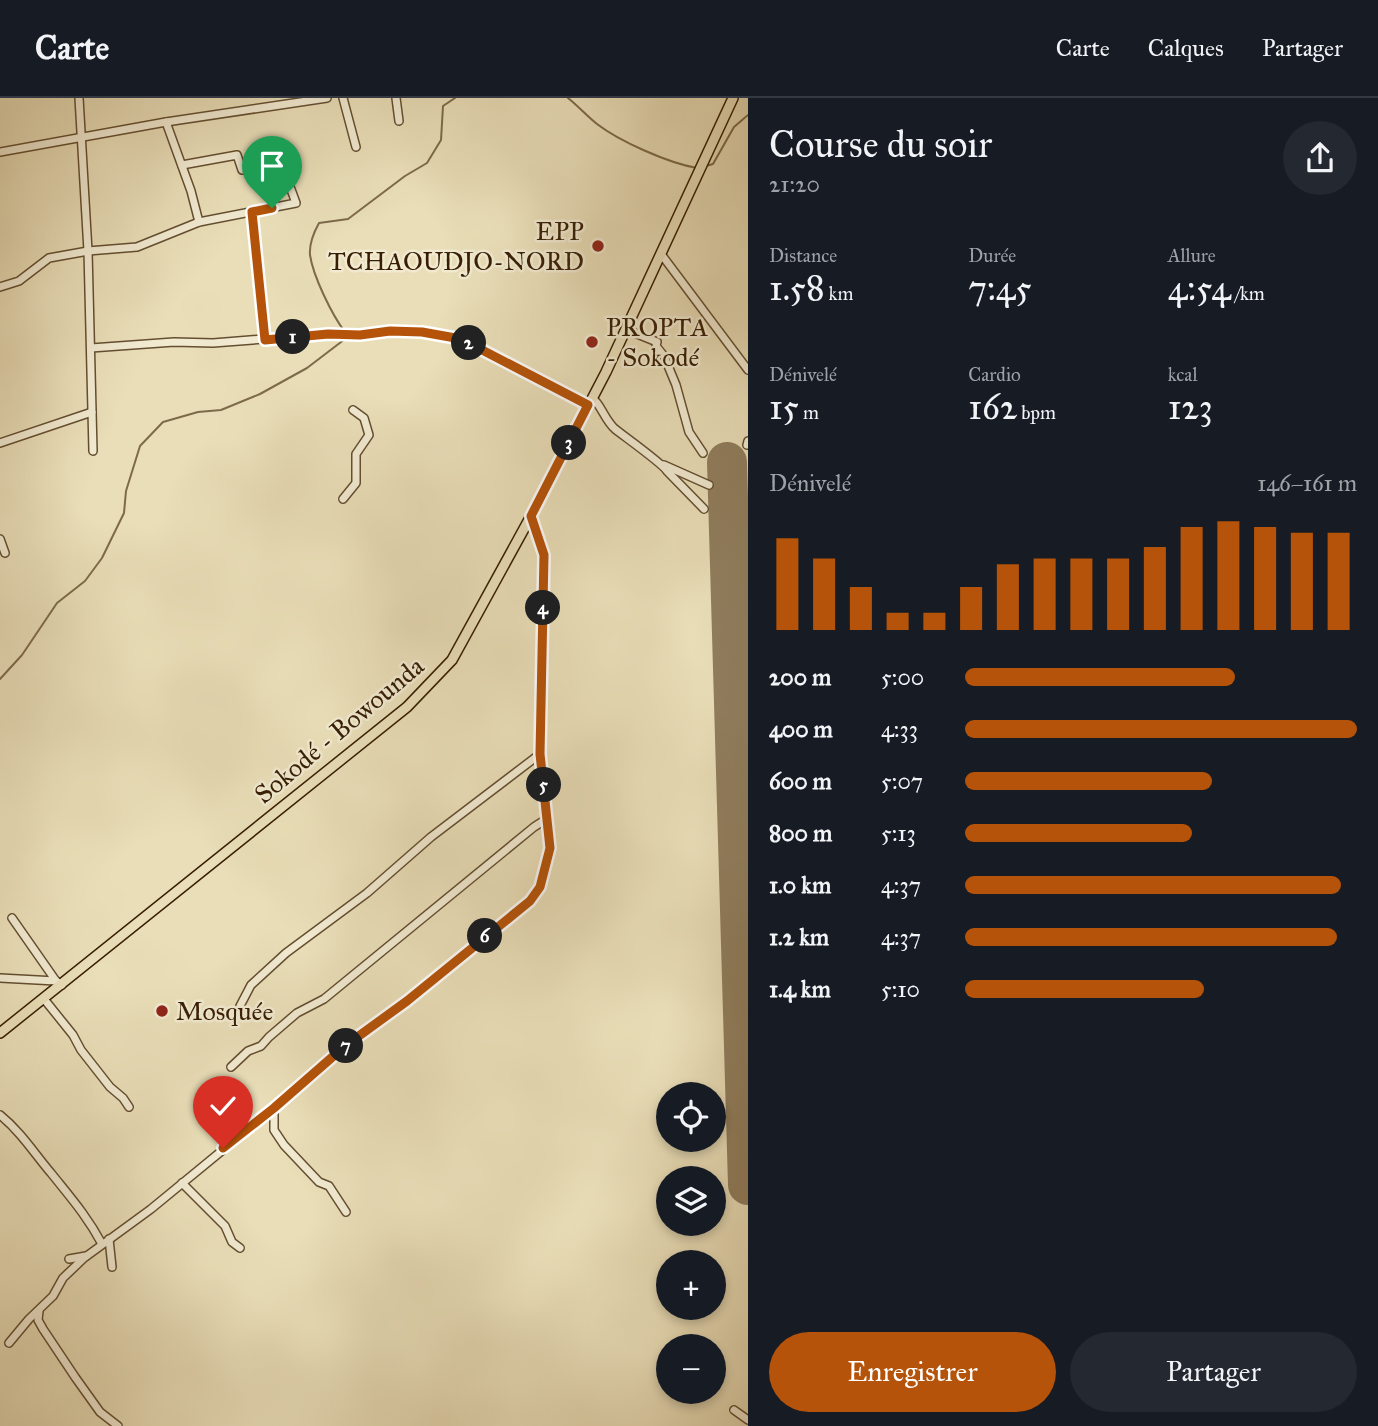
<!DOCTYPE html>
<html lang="fr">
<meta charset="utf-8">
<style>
body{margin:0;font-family:"IM FELL Great Primer",serif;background:#242831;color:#f1f3f6;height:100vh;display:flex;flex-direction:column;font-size:26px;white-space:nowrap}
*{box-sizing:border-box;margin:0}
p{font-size:23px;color:#9ea1a6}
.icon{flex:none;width:38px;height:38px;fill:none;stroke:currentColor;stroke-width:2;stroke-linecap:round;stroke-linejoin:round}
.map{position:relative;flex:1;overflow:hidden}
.panel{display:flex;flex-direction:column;background:#171b24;width:630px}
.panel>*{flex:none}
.fabs{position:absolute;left:656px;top:984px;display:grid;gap:14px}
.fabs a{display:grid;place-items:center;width:70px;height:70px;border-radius:50%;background:#171b24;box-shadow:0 4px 10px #0003;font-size:35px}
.pin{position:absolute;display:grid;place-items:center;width:60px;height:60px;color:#fff;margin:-72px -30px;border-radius:50% 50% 50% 0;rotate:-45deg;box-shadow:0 0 7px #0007}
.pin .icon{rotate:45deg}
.km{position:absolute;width:35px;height:35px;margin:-18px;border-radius:50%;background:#222;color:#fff;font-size:19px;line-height:35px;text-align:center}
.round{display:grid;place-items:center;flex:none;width:74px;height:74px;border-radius:37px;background:#242831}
.overview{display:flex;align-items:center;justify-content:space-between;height:119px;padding:0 21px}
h1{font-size:38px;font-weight:600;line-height:52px}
.stats{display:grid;grid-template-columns:repeat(3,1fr);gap:10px;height:119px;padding:7px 21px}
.stats div{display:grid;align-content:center}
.stats b{font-size:35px;font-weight:600}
.stats small{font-size:19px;font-weight:400}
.stats p{font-size:19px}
.chart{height:196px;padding:14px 21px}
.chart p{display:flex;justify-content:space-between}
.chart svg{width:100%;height:126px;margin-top:7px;stroke:#b45309;stroke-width:6}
.cta{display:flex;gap:14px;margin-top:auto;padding:14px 21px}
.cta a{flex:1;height:80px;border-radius:42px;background:#b45309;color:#fff;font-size:28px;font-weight:600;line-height:80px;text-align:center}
.cta a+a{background:#242831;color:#f1f3f6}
ul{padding:0 21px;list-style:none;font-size:23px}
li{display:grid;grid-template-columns:112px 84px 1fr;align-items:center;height:52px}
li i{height:18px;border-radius:9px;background:#b45309}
header{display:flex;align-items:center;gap:42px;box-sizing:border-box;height:98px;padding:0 35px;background:#171b24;border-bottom:2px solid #363941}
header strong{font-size:33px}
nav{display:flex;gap:38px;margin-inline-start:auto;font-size:24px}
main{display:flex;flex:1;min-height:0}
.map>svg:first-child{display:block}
</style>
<header>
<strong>Carte</strong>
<nav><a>Carte</a><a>Calques</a><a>Partager</a></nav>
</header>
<main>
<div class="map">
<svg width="748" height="1328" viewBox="0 0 748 1328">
<rect width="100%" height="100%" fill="#e9deb8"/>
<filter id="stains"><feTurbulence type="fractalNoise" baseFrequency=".00286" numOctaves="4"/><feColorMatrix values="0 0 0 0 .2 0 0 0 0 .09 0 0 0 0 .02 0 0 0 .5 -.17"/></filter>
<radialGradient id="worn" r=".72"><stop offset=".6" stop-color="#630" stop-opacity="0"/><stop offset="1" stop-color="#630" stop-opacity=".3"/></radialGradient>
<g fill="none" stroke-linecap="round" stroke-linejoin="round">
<!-- stream -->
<g stroke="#7d6a4a" stroke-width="2">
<path d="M568,0C578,8 587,18 597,26C619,43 668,65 697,70"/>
<path d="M706,68L713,66L734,29L748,17"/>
<path d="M345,234C332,217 313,178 310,157C309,145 314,134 319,125L348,121L405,78L427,65L441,42L443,8L455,0"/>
<path d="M0,581L22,557L57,505L85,483L102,460L124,415L126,393L140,348L163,324L198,314L221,312L260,296L307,270L345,241"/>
</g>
<!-- runway -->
<path stroke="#907e5e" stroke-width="40" d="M727,364L748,1087"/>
<!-- minor casing -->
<g stroke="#644e30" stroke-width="10">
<g id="minor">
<path d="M79,0L88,153L93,353"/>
<path d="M343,0L356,49"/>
<path d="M396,0L399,23"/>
<path d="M166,24L191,93L199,124"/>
<path d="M0,54L166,24L327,0"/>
<path d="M252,114L265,242"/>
<path d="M661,156L748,272"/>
<path d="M0,189L19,183L49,160L88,153L137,149L199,124L296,105L282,67L273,76L257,74L254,71L242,72L237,57L182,67"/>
<path d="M625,231L657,244L656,248L664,258L676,287L689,334L703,355"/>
<path d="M91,250L174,244L213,245L328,236L360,237L390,233L422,234L461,241L588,307"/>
<path d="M592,300C601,306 604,321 615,331C625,339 663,366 667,373L704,411"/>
<path d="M0,345L92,314"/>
<path d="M747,347L748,343"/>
<path d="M664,367L709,387"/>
<path d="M343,401L356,385V356L369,337L364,320L353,312"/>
<path d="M0,441L5,455"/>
<path d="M12,820L56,883L62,887"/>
<path d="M0,880L56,883"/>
<path d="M44,901L73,937L81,952L110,989L123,1000L129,1009"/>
<path d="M241,916L240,908L251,887L286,855L367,795L431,739L540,656"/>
<path d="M231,969L248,953L261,948L269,939L297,915L324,901L534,729L548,720"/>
<path d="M274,1011V1032L284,1047L319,1084L329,1088L346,1114"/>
<path d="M0,1017C21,1034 34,1055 51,1075C71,1100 87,1118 102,1146"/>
<path d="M182,1085L225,1128L232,1144L240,1150"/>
<path d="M109,1141L112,1169"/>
<path d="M69,1161L86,1158"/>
<path d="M39,1213L38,1222L43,1231L75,1279L100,1314L118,1328"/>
<path d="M9,1245L29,1221L53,1198L63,1180L84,1160L151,1111L274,1010L345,948L407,903L531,803L540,789L550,750L540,656L544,457L531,418"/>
<path d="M734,1312L748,1322"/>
</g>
</g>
<!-- major casing -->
<g stroke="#371e03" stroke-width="12">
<path id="major" d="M0,935L407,609L452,562L531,418L606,274L733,0"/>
</g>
<!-- minor -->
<use href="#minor" stroke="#f1ead1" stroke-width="7"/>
<!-- major -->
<use href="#major" stroke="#e9deb8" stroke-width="9"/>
</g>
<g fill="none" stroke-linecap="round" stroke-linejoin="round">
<!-- route casing -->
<g stroke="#fff" stroke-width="14">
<path id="route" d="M223,1050L274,1010L345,948L407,903L530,803L540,789L550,750L540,656L544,457L531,418L588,307L461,241L422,234L390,233L360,237L328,236L265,242L252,114L272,110"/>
</g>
<!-- route -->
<use href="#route" stroke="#b45309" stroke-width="9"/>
</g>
<!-- markers -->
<g fill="#8f2418" stroke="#f1ead1" stroke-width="2.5">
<circle cx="598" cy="148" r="7"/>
<circle cx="592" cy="244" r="7"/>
<circle cx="162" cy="913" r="7"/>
</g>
<g text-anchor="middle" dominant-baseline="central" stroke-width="5" stroke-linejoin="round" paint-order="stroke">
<!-- poi labels -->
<g font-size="26" fill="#371e03" stroke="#f1ead1" text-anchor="start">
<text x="584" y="133" text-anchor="end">EPP<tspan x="584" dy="30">TCHAOUDJO-NORD</tspan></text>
<text x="606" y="229">PROPTA<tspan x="606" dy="30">- Sokodé</tspan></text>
<text x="176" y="913">Mosquée</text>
</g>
<!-- street labels -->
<g font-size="26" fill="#371e03" stroke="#f1ead1">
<text transform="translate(339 632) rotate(-40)">Sokodé - Bowounda</text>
</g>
</g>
<rect width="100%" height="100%" filter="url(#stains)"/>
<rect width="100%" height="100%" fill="url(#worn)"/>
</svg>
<div class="fabs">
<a><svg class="icon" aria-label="locate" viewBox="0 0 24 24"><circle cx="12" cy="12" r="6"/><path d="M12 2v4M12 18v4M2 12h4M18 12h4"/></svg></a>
<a><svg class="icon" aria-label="layers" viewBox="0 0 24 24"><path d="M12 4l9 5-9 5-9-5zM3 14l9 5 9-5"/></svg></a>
<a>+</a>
<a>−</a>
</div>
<div class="pin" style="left:272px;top:110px;background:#1e9e55"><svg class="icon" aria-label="arrive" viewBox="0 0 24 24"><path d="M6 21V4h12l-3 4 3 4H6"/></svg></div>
<div class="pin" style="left:223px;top:1050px;background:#d93025"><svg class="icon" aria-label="check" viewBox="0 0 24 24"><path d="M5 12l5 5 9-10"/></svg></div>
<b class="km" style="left:293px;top:239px">1</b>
<b class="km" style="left:469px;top:245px">2</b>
<b class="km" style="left:569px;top:345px">3</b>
<b class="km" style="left:543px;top:510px">4</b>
<b class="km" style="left:544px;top:687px">5</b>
<b class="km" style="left:485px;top:838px">6</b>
<b class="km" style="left:346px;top:948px">7</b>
</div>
<section class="panel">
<div class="overview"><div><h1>Course du soir</h1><p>21:20</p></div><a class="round"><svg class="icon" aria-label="share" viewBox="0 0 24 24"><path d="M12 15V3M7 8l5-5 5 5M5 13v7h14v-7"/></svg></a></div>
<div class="stats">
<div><p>Distance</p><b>1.58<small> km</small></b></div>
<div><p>Durée</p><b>7:45</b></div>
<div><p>Allure</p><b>4:54<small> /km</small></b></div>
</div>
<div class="stats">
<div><p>Dénivelé</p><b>15<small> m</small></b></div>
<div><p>Cardio</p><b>162<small> bpm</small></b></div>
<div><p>kcal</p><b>123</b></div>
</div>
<div class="chart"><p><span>Dénivelé</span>146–161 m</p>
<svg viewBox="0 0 160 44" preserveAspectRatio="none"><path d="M5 44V12M15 44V19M25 44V29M35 44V38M45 44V38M55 44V29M65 44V21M75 44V19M85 44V19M95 44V19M105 44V15M115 44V8M125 44V6M135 44V8M145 44V10M155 44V10"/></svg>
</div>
<ul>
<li><b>200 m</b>5:00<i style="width:69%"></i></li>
<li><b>400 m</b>4:33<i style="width:100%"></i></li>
<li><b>600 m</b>5:07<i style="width:63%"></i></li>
<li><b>800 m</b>5:13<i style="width:58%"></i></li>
<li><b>1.0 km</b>4:37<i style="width:96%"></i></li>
<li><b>1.2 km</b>4:37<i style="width:95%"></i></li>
<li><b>1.4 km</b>5:10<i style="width:61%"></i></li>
</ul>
<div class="cta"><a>Enregistrer</a><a>Partager</a></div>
</section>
</main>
